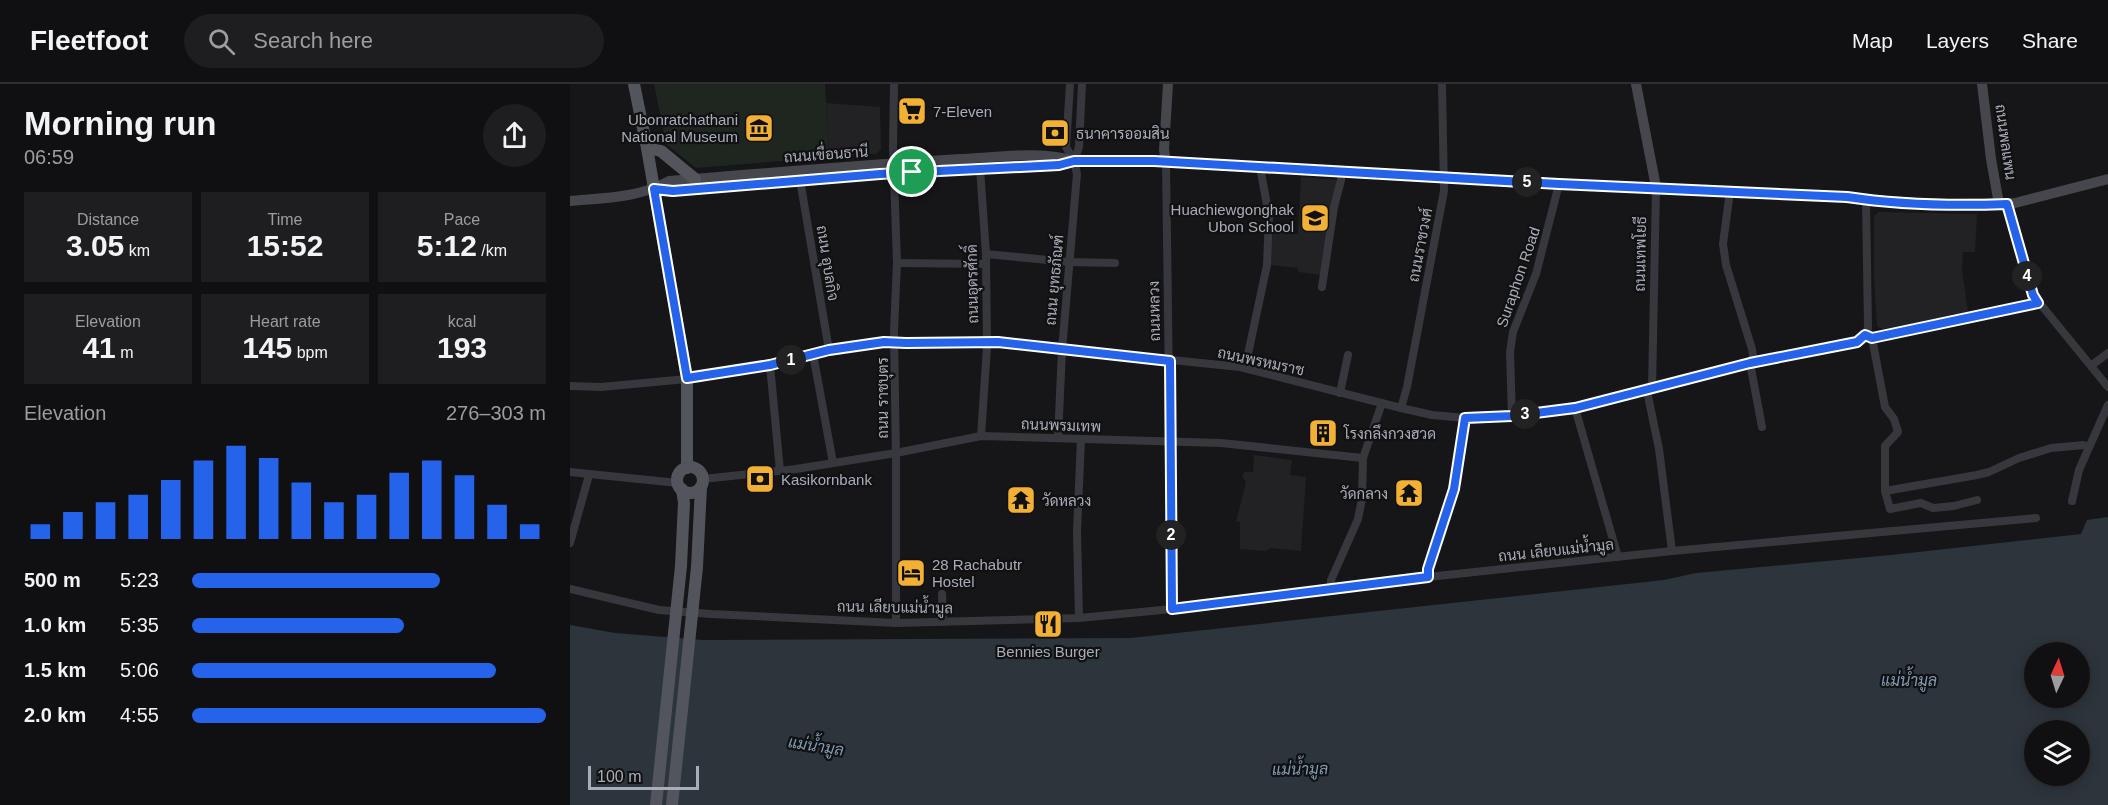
<!DOCTYPE html>
<meta charset="utf-8">
<style>
body{margin:0;font-family:Helvetica,Sarabun,sans-serif;background:#1e1e20;color:#f1f3f6;height:100vh;display:flex;flex-direction:column;font-size:22px;white-space:nowrap}
*{box-sizing:border-box;margin:0}
p{font-size:20px;color:#9c9d9f}
.icon{flex:none;width:33px;height:33px;fill:none;stroke:currentColor;stroke-width:2;stroke-linecap:round;stroke-linejoin:round}
.map{position:relative;flex:1;overflow:hidden}
.drawer{display:flex;flex-direction:column;background:#101012;width:570px}
.drawer>*{flex:none}
.needle{width:39px;rotate:4deg}
.fabs{position:absolute;left:1454px;top:558px;display:grid;gap:12px}
.fabs a{display:grid;place-items:center;width:66px;height:66px;border-radius:50%;background:#101012;box-shadow:0 3px 15px #0003,0 0 0 2px #303032;font-size:30px}
.scale{position:absolute;left:18px;bottom:15px;width:111px;box-sizing:border-box;padding-left:6px;border:3px solid #a8adb8;border-top:0;font-size:16px;line-height:21px;white-space:nowrap;color:#a8adb8;-webkit-text-stroke:4px #111113;paint-order:stroke}
.pin{position:absolute;display:grid;place-items:center;width:51px;height:51px;color:#fff;margin:-26px;border:3px solid #fff;border-radius:50%;box-shadow:0 2px 6px #0007}
.km{position:absolute;width:30px;height:30px;margin:-15px;border-radius:50%;background:#222;color:#fff;font-size:16px;line-height:30px;text-align:center}
.round{display:grid;place-items:center;flex:none;width:63px;height:63px;border-radius:32px;background:#1e1e20}
.head{display:flex;align-items:center;justify-content:space-between;height:102px;padding:0 24px}
h1{font-size:33px;font-weight:600;line-height:45px}
.metrics{display:grid;grid-template-columns:repeat(3,1fr);gap:9px;height:102px;padding:6px 24px}
.metrics div{display:grid;align-content:center;border-radius:0px;background:#1e1e20;text-align:center}
.metrics b{font-size:30px;font-weight:600}
.metrics small{font-size:16px;font-weight:400}
.metrics p{font-size:16px}
.chart{height:168px;padding:12px 24px}
.chart p{display:flex;justify-content:space-between}
.chart svg{width:100%;height:108px;margin-top:6px;stroke:#2563eb;stroke-width:6}
ul{padding:0 24px;list-style:none;font-size:20px}
li{display:grid;grid-template-columns:96px 72px 1fr;align-items:center;height:45px}
li i{height:15px;border-radius:8px;background:#2563eb}
header{display:flex;align-items:center;gap:36px;box-sizing:border-box;height:84px;padding:0 30px;background:#101012;border-bottom:2px solid #303032}
header strong{font-size:28px}
nav{display:flex;gap:33px;margin-inline-start:auto;font-size:21px}
.search{width:420px;height:54px;background:#1e1e20;display:flex;align-items:center;gap:15px;box-sizing:border-box;padding:0 21px;border-radius:33px;color:#9c9d9f;font-size:22px}
main{display:flex;flex:1;min-height:0}
.map>svg:first-child{display:block}
</style>
<header>
<strong>Fleetfoot</strong>
<div class="search"><svg class="icon" aria-label="search" viewBox="0 0 24 24"><circle cx="10" cy="10" r="6"/><path d="M15 15l6 6"/></svg>Search here</div>
<nav><a>Map</a><a>Layers</a><a>Share</a></nav>
</header>
<main>
<section class="drawer">
<div class="head"><div><h1>Morning run</h1><p>06:59</p></div><a class="round"><svg class="icon" aria-label="share" viewBox="0 0 24 24"><path d="M12 15V3M7 8l5-5 5 5M5 13v7h14v-7"/></svg></a></div>
<div class="metrics">
<div><p>Distance</p><b>3.05<small> km</small></b></div>
<div><p>Time</p><b>15:52</b></div>
<div><p>Pace</p><b>5:12<small> /km</small></b></div>
</div>
<div class="metrics">
<div><p>Elevation</p><b>41<small> m</small></b></div>
<div><p>Heart rate</p><b>145<small> bpm</small></b></div>
<div><p>kcal</p><b>193</b></div>
</div>
<div class="chart"><p><span>Elevation</span>276–303 m</p>
<svg viewBox="0 0 160 44" preserveAspectRatio="none"><path d="M5 44V38M15 44V33M25 44V29M35 44V26M45 44V20M55 44V12M65 44V6M75 44V11M85 44V21M95 44V29M105 44V26M115 44V17M125 44V12M135 44V18M145 44V30M155 44V38"/></svg>
</div>
<ul>
<li><b>500 m</b>5:23<i style="width:70%"></i></li>
<li><b>1.0 km</b>5:35<i style="width:60%"></i></li>
<li><b>1.5 km</b>5:06<i style="width:86%"></i></li>
<li><b>2.0 km</b>4:55<i style="width:100%"></i></li>
</ul>
</section>
<div class="map">
<svg width="1538" height="721" viewBox="0 0 1538 721">
<rect width="100%" height="100%" fill="#161618"/>
<!-- built -->
<g fill="#222225">
<path d="M256,19L310,23L311,65L306,70L259,73Z"/>
<path d="M731,93L767,96L752,191L728,188V184L699,181L703,148L728,150Z"/>
<path d="M1308,128L1407,130L1405,168H1393L1392,186L1398,228L1372,235L1312,245L1307,242L1304,194V133Z"/>
<path d="M684,371L722,376L720,391L736,393L731,467L701,464L696,467L670,465V438H666L676,398L672,392L674,388H683Z"/>
</g>
<!-- green -->
<path fill="#1e261f" d="M84,0H255L259,73L126,84L96,60Z"/>
<!-- water -->
<path fill="#2c353c" fill-rule="evenodd" d="M1538,433V721H0V541L45,549L133,556L561,554L1094,496L1126,489L1321,471L1511,450L1517,436ZM1464,568H1509V614H1464ZM1464,646H1509V692H1464Z"/>
<g fill="none" stroke-linecap="round" stroke-linejoin="round">
<!-- street -->
<g stroke="#37383d" stroke-width="8">
<path d="M324,0L323,65L327,179L324,247L326,375V539"/>
<path d="M504,77L509,63L512,0"/>
<path d="M596,78L602,525"/>
<path d="M410,84L416,170L417,263L411,352"/>
<path d="M230,96L259,266"/>
<path d="M1160,107L1153,160L1156,181L1182,265L1184,278"/>
<path d="M1437,120L1463,211L1538,303"/>
<path d="M416,170L499,178L545,179"/>
<path d="M327,179L416,180"/>
<path d="M752,203L764,123L771,96V86"/>
<path d="M1295,251L1298,244L1296,115"/>
<path d="M1300,253L1364,241L1468,219"/>
<path d="M1302,254L1315,323L1324,335L1328,348L1315,362V407L1320,425L1351,419L1363,424L1384,422L1407,416"/>
<path d="M243,270L263,379"/>
<path d="M1180,279L1192,343"/>
<path d="M200,281L210,387"/>
<path d="M1522,281L1538,269"/>
<path d="M675,284L697,181L699,132L690,83"/>
<path d="M0,302L31,303L117,295L200,281L259,266L314,258L336,259L417,257L670,283L831,324L862,331L895,334L1005,324L1180,279L1287,258L1295,251"/>
<path d="M1082,306L1086,103"/>
<path d="M1077,307L1089,365L1102,467"/>
<path d="M770,309L778,271"/>
<path d="M831,324L837,303L874,107L872,0"/>
<path d="M1005,324L1048,473"/>
<path d="M942,332L940,268L943,248L966,190L989,100"/>
<path d="M488,354L492,266L507,90L504,77L496,63L500,0"/>
<path d="M0,388L108,399"/>
<path d="M133,395L226,385L326,369L411,352L651,359L793,374L812,319"/>
<path d="M1315,407L1407,391L1419,388L1449,374L1481,364L1514,361L1518,363"/>
<path d="M1502,417L1509,386L1538,321"/>
<path d="M0,459L19,391"/>
<path d="M858,493V485L884,405L895,334"/>
<path d="M0,505L89,526L141,530L326,539L509,534L602,525L858,493L1102,467L1466,434"/>
<path d="M761,506V496L788,435L792,415L793,374"/>
<path d="M372,510L373,538"/>
<path d="M509,534L507,448L511,355"/>
</g>
<!-- secondary -->
<g stroke="#45474d" stroke-width="10">
<path d="M1066,0L1086,103"/>
<path d="M1412,0L1421,75L1429,120"/>
<path d="M596,78L594,66L598,0"/>
<path d="M84,105L99,107L310,90L489,81L504,77H584L989,100L1277,113L1304,117L1381,120L1445,119L1538,95"/>
<path d="M0,117C34,114 69,114 99,97C196,89 293,81 390,75C423,74 473,66 504,77"/>
</g>
<!-- primary -->
<g stroke="#53555c" stroke-width="12">
<path d="M64,0L77,64L117,295V384"/>
<path d="M77,64L91,67L125,95"/>
<circle cx="120" cy="396" r="13"/>
<path d="M111,482L114,419L112,405"/>
<path d="M127,483L131,403"/>
</g>
<!-- primary-bridge -->
<g stroke="#53555c" stroke-width="12">
<path d="M86,721L111,482"/>
<path d="M102,721L127,483"/>
</g>
</g>
<g fill="none" stroke-linecap="round" stroke-linejoin="round">
<!-- route casing -->
<g stroke="#fff" stroke-width="12">
<path id="route" d="M504,77H584L989,100L1277,113C1330,121 1384,122 1437,120L1463,211L1468,219L1302,254L1295,251L1287,258L1180,279L1005,324L942,332L895,334L884,405L858,485V493L602,525L600,277L428,258L336,259L314,258L259,266L200,281L117,294L84,105L103,107L310,90L489,81Z"/>
</g>
<!-- route -->
<use href="#route" stroke="#2563eb" stroke-width="8"/>
</g>
<!-- icons -->
<defs>
<g id="supermarket-square" transform="scale(1.5)"><rect x="-9" y="-9" width="18" height="18" rx="4" fill="#f2b134" stroke="#111113"/><path d="M-6-5.5h2.5l.6 2H6L4.5 2H-2.5L-4.4-4H-6ZM-1.5 3.2a1.3 1.3 0 1 0 .1 0ZM3 3.2a1.3 1.3 0 1 0 .1 0Z" fill="#111"/></g>
<g id="museum-square" transform="scale(1.5)"><rect x="-9" y="-9" width="18" height="18" rx="4" fill="#f2b134" stroke="#111113"/><path d="M0-6L6-3V-2H-6V-3ZM-5-1h2V3h-2ZM-1-1h2V3h-2ZM3-1h2V3H3ZM-6 4H6V6H-6Z" fill="#111"/></g>
<g id="bank-square" transform="scale(1.5)"><rect x="-9" y="-9" width="18" height="18" rx="4" fill="#f2b134" stroke="#111113"/><path d="M-6-4H6V4H-6ZM0-2.3a2.3 2.3 0 1 0 0 4.6a2.3 2.3 0 1 0 0-4.6Z" fill="#111"/></g>
<g id="school-square" transform="scale(1.5)"><rect x="-9" y="-9" width="18" height="18" rx="4" fill="#f2b134" stroke="#111113"/><path d="M0-5L7-2L0 1L-7-2ZM-4 1L0 2.5L4 1V4Q0 6-4 4Z" fill="#111"/></g>
<g id="building-square" transform="scale(1.5)"><rect x="-9" y="-9" width="18" height="18" rx="4" fill="#f2b134" stroke="#111113"/><path d="M-4-6H4V6H1V3H-1V6H-4ZM-2.5-4.3h1.7v1.8h-1.7ZM.8-4.3h1.7v1.8H.8ZM-2.5-1h1.7V.8h-1.7ZM.8-1h1.7V.8H.8Z" fill="#111"/></g>
<g id="temple-square" transform="scale(1.5)"><rect x="-9" y="-9" width="18" height="18" rx="4" fill="#f2b134" stroke="#111113"/><path d="M0-6L5-2H3V0L6.5 2.5H4V6H1.5V3h-3V6H-4V2.5H-6.5L-3 0V-2H-5Z" fill="#111"/></g>
<g id="hotel-square" transform="scale(1.5)"><rect x="-9" y="-9" width="18" height="18" rx="4" fill="#f2b134" stroke="#111113"/><path d="M-6-4.5h1.5V1H6V5H4.5V3h-9V5H-6ZM-4 0a1.8 1.8 0 1 1 3.6 0ZM.5 0V-2.5h3Q6-2.5 6 0Z" fill="#111"/></g>
<g id="restaurant-square" transform="scale(1.5)"><rect x="-9" y="-9" width="18" height="18" rx="4" fill="#f2b134" stroke="#111113"/><path d="M-5-6h1v4h1v-4h1v4h1v-4h1v5L-1.5 .5V6h-2V.5L-5-1ZM5-6V6H3V1.5H1.5Q1.5-4 5-6Z" fill="#111"/></g>
</defs>
<g fill-rule="evenodd">
<use href="#supermarket-square" x="342" y="27"/>
<use href="#museum-square" x="189" y="44"/>
<use href="#bank-square" x="485" y="49"/>
<use href="#school-square" x="745" y="134"/>
<use href="#building-square" x="753" y="349"/>
<use href="#bank-square" x="190" y="395"/>
<use href="#temple-square" x="839" y="409"/>
<use href="#temple-square" x="451" y="416"/>
<use href="#hotel-square" x="341" y="489"/>
<use href="#restaurant-square" x="478" y="540"/>
</g>
<g text-anchor="middle" dominant-baseline="central" stroke-width="4.5" stroke-linejoin="round" paint-order="stroke">
<!-- poi labels -->
<g font-size="15" fill="#a8adb8" stroke="#111113" text-anchor="start">
<text x="363" y="27">7-Eleven</text>
<text x="168" y="35" text-anchor="end">Ubonratchathani<tspan x="168" dy="17">National Museum</tspan></text>
<text x="506" y="49">ธนาคารออมสิน</text>
<text x="724" y="125" text-anchor="end">Huachiewgonghak<tspan x="724" dy="17">Ubon School</tspan></text>
<text x="774" y="349">โรงกลึงกวงฮวด</text>
<text x="211" y="395">Kasikornbank</text>
<text x="818" y="409" text-anchor="end">วัดกลาง</text>
<text x="472" y="416">วัดหลวง</text>
<text x="362" y="480">28 Rachabutr<tspan x="362" dy="17">Hostel</tspan></text>
<text x="478" y="567" text-anchor="middle">Bennies Burger</text>
</g>
<!-- street labels -->
<g font-size="15" fill="#a8adb8" stroke="#111113">
<text transform="translate(1436 58) rotate(82)">ถนนพลแพน</text>
<text transform="translate(256 70) rotate(-4)">ถนนเขื่อนธานี</text>
<text transform="translate(850 161) rotate(-79)">ถนนราชวงศ์</text>
<text transform="translate(1070 170) rotate(-89)">ถนนเทพโยธี</text>
<text transform="translate(258 179) rotate(81)">ถนน อุบลกิจ</text>
<text transform="translate(948 193) rotate(-71)">Suraphon Road</text>
<text transform="translate(484 196) rotate(-85)">ถนน ยุทธภัณฑ์</text>
<text transform="translate(402 200) rotate(-91)">ถนนอุดรศักดิ์</text>
<text transform="translate(584 227) rotate(-91)">ถนนหลวง</text>
<text transform="translate(691 277) rotate(12)">ถนนพรหมราช</text>
<text transform="translate(312 314) rotate(-90)">ถนน ราชบุตร</text>
<text transform="translate(491 341) rotate(2)">ถนนพรมเทพ</text>
<text transform="translate(986 466) rotate(-6)">ถนน เลียบแม่น้ำมูล</text>
<text transform="translate(325 523) rotate(1)">ถนน เลียบแม่น้ำมูล</text>
</g>
<!-- water labels -->
<g font-size="16" font-style="italic" fill="#7f9bb3" stroke="#111113">
<text x="1339" y="596">แม่น้ำมูล</text>
<text transform="translate(246 662) rotate(9)">แม่น้ำมูล</text>
<text transform="translate(730 685) rotate(-1)">แม่น้ำมูล</text>
</g>
</g>
</svg>
<div class="fabs">
<a><svg class="needle" viewBox="-14 -14 28 28"><path d="M0-13l5 13h-10z" fill="#e53935"/><path d="M0 13l5-13h-10z" fill="#9c9d9f"/></svg></a>
<a><svg class="icon" aria-label="layers" viewBox="0 0 24 24"><path d="M12 4l9 5-9 5-9-5zM3 14l9 5 9-5"/></svg></a>
</div>
<div class="scale">100 m</div>
<div class="pin" style="left:342px;top:88px;background:#1e9e55"><svg class="icon" aria-label="arrive" viewBox="0 0 24 24"><path d="M6 21V4h12l-3 4 3 4H6"/></svg></div>
<b class="km" style="left:221px;top:276px">1</b>
<b class="km" style="left:601px;top:451px">2</b>
<b class="km" style="left:955px;top:330px">3</b>
<b class="km" style="left:1457px;top:192px">4</b>
<b class="km" style="left:957px;top:98px">5</b>
</div>
</main>
